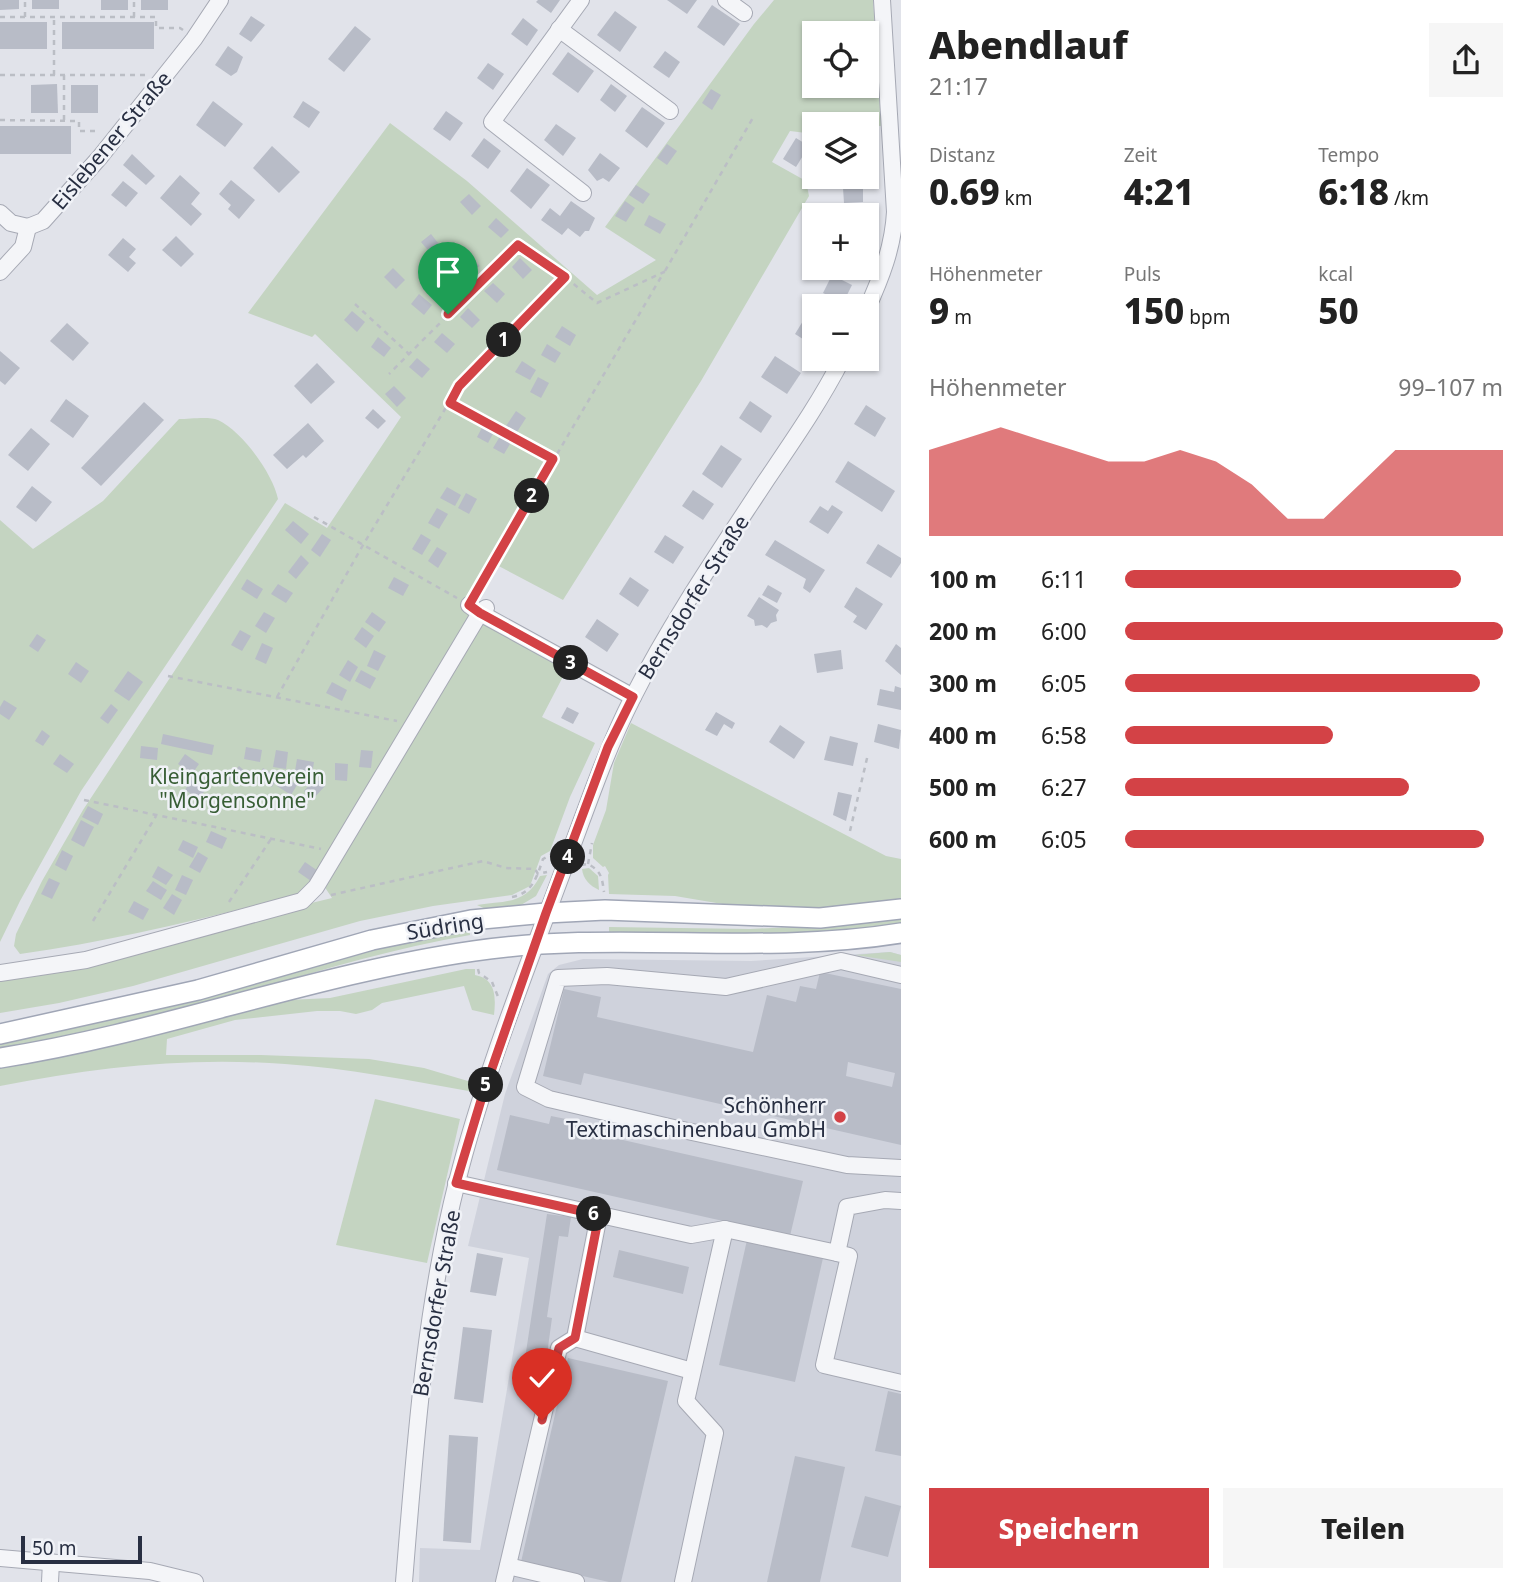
<!DOCTYPE html>
<html lang="de">
<meta charset="utf-8">
<style>
body{margin:0;font-family:"Noto Sans",sans-serif;background:#f6f6f6;color:#222;height:100vh;display:flex;flex-direction:column;font-size:26px;white-space:nowrap}
*{box-sizing:border-box;margin:0}
p{font-size:23px;color:#767676}
.icon{flex:none;width:38px;height:38px;fill:none;stroke:currentColor;stroke-width:2;stroke-linecap:round;stroke-linejoin:round}
.map{position:relative;flex:1;overflow:hidden}
.drawer{display:flex;flex-direction:column;background:#fff;width:630px}
.drawer>*{flex:none}
.tools{position:absolute;left:802px;top:21px;display:grid;gap:14px}
.tools a{display:grid;place-items:center;width:77px;height:77px;border-radius:0px;background:#fff;box-shadow:0 2px 5px #0004;font-size:35px}
.scale{position:absolute;left:21px;bottom:18px;width:121px;box-sizing:border-box;padding-left:7px;border:4px solid #282f42;border-top:0;font-size:19px;line-height:24px;white-space:nowrap;color:#282f42;-webkit-text-stroke:5px #f0f2f7;paint-order:stroke}
.pin{position:absolute;display:grid;place-items:center;width:60px;height:60px;color:#fff;margin:-72px -30px;border-radius:50% 50% 50% 0;rotate:-45deg;box-shadow:0 0 7px #0007}
.pin .icon{rotate:45deg}
.km{position:absolute;width:35px;height:35px;margin:-18px;border-radius:50%;background:#222;color:#fff;font-size:19px;line-height:35px;text-align:center}
.round{display:grid;place-items:center;flex:none;width:74px;height:74px;border-radius:0px;background:#f6f6f6}
.head{display:flex;align-items:center;justify-content:space-between;height:119px;padding:0 28px}
h1{font-size:38px;font-weight:800;line-height:52px}
.stats{display:grid;grid-template-columns:repeat(3,1fr);gap:10px;height:119px;padding:7px 28px}
.stats div{display:grid;align-content:center}
.stats b{font-size:35px;font-weight:800}
.stats small{font-size:19px;font-weight:400}
.stats p{font-size:19px}
.chart{height:196px;padding:14px 28px}
.chart p{display:flex;justify-content:space-between}
.chart svg{width:100%;height:126px;margin-top:7px;fill:#d34246;opacity:.7}
.action{display:flex;gap:14px;margin-top:auto;padding:14px 28px}
.action a{flex:1;height:80px;border-radius:0px;background:#d34246;color:#fff;font-size:28px;font-weight:800;line-height:80px;text-align:center}
.action a+a{background:#f6f6f6;color:#222}
ul{padding:0 28px;list-style:none;font-size:23px}
li{display:grid;grid-template-columns:112px 84px 1fr;align-items:center;height:52px}
li i{height:18px;border-radius:9px;background:#d34246}
main{display:flex;flex:1;min-height:0}
.map>svg:first-child{display:block}
</style>
<main>
<div class="map">
<svg width="901" height="1582" viewBox="0 0 901 1582">
<rect width="100%" height="100%" fill="#e1e3ea"/>
<!-- built -->
<path fill="#cfd2dc" d="M890,952L901,955V1582H419L420,1548L480,1550L529,1258L468,1246L505,1094L548,974L559,965L583,959L751,961Z"/>
<!-- green -->
<g fill="#c4d4c1" fill-rule="evenodd">
<path d="M774,0H873L882,126L814,124V134L790,131L772,162L806,181L809,196L701,381L563,600L493,563L473,600L472,614L313,890C216,916 119,940 20,954L14,946L16,934L42,881L83,810L285,503L327,528L401,417L315,334L312,337L248,313L390,123L467,181L597,295L656,260L605,227L754,24ZM814,33H866V86H814Z"/>
<path d="M179,419C190,419 209,416 218,420C242,431 273,474 278,499L81,791L20,901L0,942V520L33,549L103,501Z"/>
<path d="M482,625H490L568,667L542,717L595,743L570,797L550,851L541,856L530,886L512,895L433,906L360,921L133,986L59,1003L0,1013V979L332,898L324,886Z"/>
<path d="M631,723L886,856L901,859V900L815,910L746,908L675,896L609,894L608,875L609,873L605,866L603,867L593,858V845L606,810L614,763Z"/>
<path d="M589,868L598,876L599,890C590,886 583,879 582,869Z"/>
<path d="M547,875L536,896L521,905L488,910L477,905C506,901 526,904 540,876Z"/>
<path d="M901,917V924L800,934L609,933V927L750,929L815,926Z"/>
<path d="M469,928L470,935C377,951 289,981 197,1005C132,1023 66,1037 0,1049V1042L100,1022L184,1002L347,955Z"/>
<path d="M890,952L901,955V962L855,955Z"/>
<path d="M466,969H475V975C496,979 496,997 494,1015L472,1010L464,986L382,1003L372,1010L356,1014L340,1011H317L235,1020L167,1039L166,1055H261L369,1059L424,1068L478,1084L474,1092C411,1081 348,1068 285,1064C186,1057 97,1067 0,1086V1066L288,1000L330,998Z"/>
<path d="M375,1099L460,1119L427,1263L336,1245Z"/>
</g>
<!-- building -->
<g fill="#b8bcc7" fill-rule="evenodd">
<path d="M0,0H19V9L0,10Z"/>
<rect x="32" y="0" width="27" height="9"/>
<rect x="101" y="0" width="27" height="10"/>
<rect x="141" y="0" width="27" height="10"/>
<path d="M538,0H560L551,13L536,2Z"/>
<path d="M667,0H697L687,14Z"/>
<path d="M712,5L740,24L724,46L697,27Z"/>
<path d="M615,11L637,27L620,52L597,35Z"/>
<path d="M251,16L265,25L251,42L239,34Z"/>
<path d="M523,18L538,30L527,46L511,34Z"/>
<rect x="0" y="22" width="47" height="27"/>
<rect x="62" y="22" width="92" height="27"/>
<path d="M355,26L371,39L344,72L328,59Z"/>
<path d="M228,46L243,57L237,72L231,76L215,65Z"/>
<path d="M665,51L680,62L669,78L653,67Z"/>
<path d="M568,52L594,71L578,93L552,74Z"/>
<path d="M488,63L504,74L493,90L477,78Z"/>
<path d="M57,84L58,113H31V85Z"/>
<path d="M611,84L627,96L615,112L600,100Z"/>
<rect x="71" y="85" width="27" height="28"/>
<path d="M711,89L721,95L712,110L702,103Z"/>
<path d="M213,101L243,124L225,147L196,125Z"/>
<path d="M303,101L320,112L309,128L293,117Z"/>
<path d="M642,107L665,123L647,148L625,131Z"/>
<path d="M446,111L463,123L450,141L433,129Z"/>
<path d="M556,124L576,138L563,156L544,140Z"/>
<rect x="0" y="126" width="71" height="28"/>
<path d="M484,138L501,151L488,169L471,156Z"/>
<path d="M796,138L809,146L796,167L783,159Z"/>
<path d="M667,144L677,151L667,165L657,158Z"/>
<path d="M272,146L300,172L279,193L253,168Z"/>
<path d="M600,153L620,168L609,182L603,178L597,181L588,170Z"/>
<path d="M132,154L155,176L146,185L123,165Z"/>
<path d="M527,168L550,185L531,209L510,191Z"/>
<path d="M180,175L200,193L191,204L202,214L191,226L160,198Z"/>
<path d="M839,177H863V202L844,203L843,188H840Z"/>
<path d="M231,180L255,200L239,219L228,209L231,205L219,194Z"/>
<path d="M123,181L138,193L126,207L111,195Z"/>
<path d="M636,185L650,194L643,204L629,195Z"/>
<path d="M469,194L481,206L472,215L460,202Z"/>
<path d="M571,201L595,218L589,231H585L580,237L568,228L562,235L541,220L550,208L560,216Z"/>
<path d="M625,201L635,208L626,222L615,216Z"/>
<path d="M649,215L666,224L660,234L644,225Z"/>
<path d="M496,218L509,230L501,238L488,227Z"/>
<path d="M431,234L442,248L432,255L421,242Z"/>
<path d="M176,236L194,254L181,267L162,250Z"/>
<path d="M123,238L136,249L129,257L136,263L128,272L108,255Z"/>
<path d="M520,258L532,270L523,279L512,267Z"/>
<path d="M456,260L468,271L460,280L447,269Z"/>
<path d="M393,268L405,280L396,289L384,277Z"/>
<path d="M832,275L852,285L843,303L823,293Z"/>
<path d="M493,283L505,294L497,303L484,291Z"/>
<path d="M419,294L432,305L424,315L411,304Z"/>
<path d="M468,308L480,320L472,328L460,317Z"/>
<path d="M352,311L365,322L357,332L344,320Z"/>
<path d="M806,316L814,321V346L795,334Z"/>
<path d="M67,323L89,343L73,361L50,341Z"/>
<path d="M562,326L576,335L570,346L555,337Z"/>
<path d="M442,333L455,344L447,353L434,342Z"/>
<path d="M378,337L391,348L384,357L371,347Z"/>
<path d="M547,344L561,353L555,363L541,355Z"/>
<path d="M0,351L20,368L5,385L0,381Z"/>
<path d="M775,356L801,373L787,394L761,377Z"/>
<path d="M417,358L430,369L422,378L409,367Z"/>
<path d="M522,361L536,370L530,380L515,372Z"/>
<path d="M317,363L335,382L311,404L294,386Z"/>
<path d="M538,377L549,383L541,398L530,392Z"/>
<path d="M394,386L406,398L397,407L385,394Z"/>
<path d="M66,399L89,416L73,438L50,421Z"/>
<path d="M750,401L772,416L761,433L739,418Z"/>
<path d="M144,402L164,420L101,486L81,468Z"/>
<path d="M866,405L886,418L875,437L854,424Z"/>
<path d="M373,409L386,421L378,429L365,418Z"/>
<path d="M516,411L526,418L517,432L506,426Z"/>
<path d="M485,422L496,428L488,443L477,437Z"/>
<path d="M308,423L324,441L306,458L303,455L287,469L273,455Z"/>
<path d="M31,428L50,444L28,471L8,455Z"/>
<path d="M502,433L513,439L504,454L493,448Z"/>
<path d="M721,445L742,459L722,488L702,474Z"/>
<path d="M848,461L895,491L882,512L835,482Z"/>
<path d="M32,486L52,502L36,522L16,507Z"/>
<path d="M447,487L461,495L455,506L440,498Z"/>
<path d="M693,490L714,504L703,520L682,506Z"/>
<path d="M466,493L477,499L469,514L458,508Z"/>
<path d="M832,505L843,512L828,534L809,522L820,506L828,511Z"/>
<path d="M437,508L448,514L439,529L428,523Z"/>
<path d="M293,521L309,534L301,544L285,530Z"/>
<path d="M322,534L331,540L320,557L311,550Z"/>
<path d="M421,534L431,540L422,555L412,549Z"/>
<path d="M665,535L684,547L673,564L654,552Z"/>
<path d="M775,540L825,570L810,593L803,588L806,579L765,555Z"/>
<path d="M878,544L901,558V563L891,578L866,563Z"/>
<path d="M437,547L447,553L438,568L428,561Z"/>
<path d="M301,555L309,563L296,579L288,572Z"/>
<path d="M394,577L409,585L403,596L388,588Z"/>
<path d="M630,577L649,590L638,607L619,594Z"/>
<path d="M247,579L263,589L257,599L241,589Z"/>
<path d="M278,584L293,593L286,603L271,594Z"/>
<path d="M768,585L782,593L777,603L762,595Z"/>
<path d="M856,587L883,604L866,630L853,622L857,616L844,607Z"/>
<path d="M759,597L779,610L776,615L777,621L771,623L767,628L762,625L755,626L754,620L747,616Z"/>
<path d="M264,612L275,618L266,633L255,626Z"/>
<path d="M372,612L386,622L379,632L365,622Z"/>
<path d="M597,619L619,634L607,652L585,637Z"/>
<path d="M362,627L374,636L366,648L354,639Z"/>
<path d="M240,630L251,636L242,651L231,645Z"/>
<path d="M37,634L46,640L38,652L29,646Z"/>
<path d="M262,643L273,648L266,664L255,659Z"/>
<path d="M896,644L901,648V675L885,661Z"/>
<path d="M374,650L386,656L378,671L367,666Z"/>
<path d="M841,650L843,669L817,673L814,654Z"/>
<path d="M348,660L358,667L350,682L339,675Z"/>
<path d="M76,662L89,671L81,683L68,674Z"/>
<path d="M361,670L376,678L370,689L355,681Z"/>
<path d="M128,671L143,682L129,701L114,691Z"/>
<path d="M332,682L347,690L342,701L326,693Z"/>
<path d="M895,686L901,688V710L877,705L880,689L894,692Z"/>
<path d="M4,700L17,708L9,720L0,714V707Z"/>
<path d="M111,704L118,710L108,724L100,718Z"/>
<path d="M567,707L579,713L573,724L561,718Z"/>
<path d="M716,712L735,723L732,729L724,724L717,736L705,730Z"/>
<path d="M878,724L901,730L899,749L874,742Z"/>
<path d="M780,725L805,742L794,759L769,742Z"/>
<path d="M42,730L50,736L43,746L35,741Z"/>
<path d="M163,734L214,745L212,755L161,744Z"/>
<path d="M830,736L858,743L853,766L824,760Z"/>
<path d="M141,746L158,748L157,760L140,758Z"/>
<path d="M246,747L262,750L260,762L244,759Z"/>
<path d="M276,750L288,752L286,769L273,767Z"/>
<path d="M361,750L373,751L371,768L359,767Z"/>
<path d="M60,754L74,764L67,773L53,764Z"/>
<path d="M185,754L199,764L192,774L178,764Z"/>
<path d="M297,759L314,762L312,774L295,771Z"/>
<path d="M335,763L348,764L347,781L335,780Z"/>
<path d="M239,766L248,774L236,787L228,779Z"/>
<path d="M263,768L278,777L272,787L257,779Z"/>
<path d="M283,776L297,785L291,795L277,786Z"/>
<path d="M315,778L325,786L313,799L304,791Z"/>
<path d="M191,780L206,789L199,799L185,790Z"/>
<path d="M838,792L852,795L846,821L833,815Z"/>
<path d="M88,806L103,814L98,825L82,817Z"/>
<path d="M81,820L94,827L84,847L71,840Z"/>
<path d="M211,831L227,838L222,849L206,842Z"/>
<path d="M183,840L198,847L193,858L178,850Z"/>
<path d="M62,850L73,856L66,871L55,865Z"/>
<path d="M198,852L208,858L200,873L189,867Z"/>
<path d="M305,862L318,871L311,881L298,872Z"/>
<path d="M158,866L173,875L166,885L152,877Z"/>
<path d="M182,875L193,880L186,895L175,890Z"/>
<path d="M49,878L60,883L52,899L41,894Z"/>
<path d="M153,881L167,890L161,900L146,891Z"/>
<path d="M172,894L182,900L174,915L163,908Z"/>
<path d="M134,901L149,909L143,920L128,912Z"/>
<path d="M820,972L901,989V1145L584,1073L581,1085L543,1076L564,989L601,997L597,1017L753,1052L767,995L796,1002L800,986L816,989ZM848,1062L895,1073L892,1087L846,1076Z"/>
<path d="M510,1115L549,1124L551,1116L581,1122L579,1130L803,1181L790,1236L497,1170Z"/>
<path d="M547,1214L571,1217L568,1237L559,1236L547,1317L552,1318L545,1369L524,1365Z"/>
<path d="M747,1240L823,1258L795,1382L719,1365Z"/>
<path d="M619,1250L689,1267L683,1294L613,1277Z"/>
<path d="M477,1253L503,1258L496,1296L470,1292Z"/>
<path d="M463,1327L492,1330L483,1403L454,1399Z"/>
<path d="M568,1358L668,1381L621,1582H609L521,1562Z"/>
<path d="M888,1391L901,1394V1456L875,1451Z"/>
<path d="M449,1435L478,1437L471,1543L443,1541Z"/>
<path d="M795,1456L845,1467L820,1582H767Z"/>
<path d="M865,1496L901,1506L888,1557L851,1547Z"/>
</g>
<g fill="none" stroke-linecap="round" stroke-linejoin="round">
<!-- minor casing -->
<g stroke="#a6a9b4" stroke-width="18">
<g id="minor">
<path d="M581,0L492,122L583,193"/>
<path d="M726,0L744,13"/>
<path d="M559,29L670,111"/>
<path d="M0,213L11,223L28,227"/>
<path d="M28,227L43,221L100,157L194,39L220,0"/>
<path d="M0,272L23,247L28,227"/>
<path d="M866,311C881,278 893,248 895,212L882,0"/>
<path d="M469,605L480,613L633,697"/>
<path d="M0,973L86,960L302,901L316,887L480,613L486,608"/>
<path d="M901,975L841,961L726,987L607,976L558,978L525,1087L549,1099L678,1129L847,1165L901,1168"/>
<path d="M456,1183L691,1235L725,1229L837,1253L847,1207L885,1200L901,1201"/>
<path d="M837,1253L849,1256L824,1365L901,1383"/>
<path d="M575,1338L692,1371"/>
<path d="M0,1558L150,1571L195,1582"/>
<path d="M508,1566L576,1582"/>
<path d="M50,1582L51,1562"/>
<path d="M404,1582C415,1448 424,1313 457,1182C484,1075 526,971 564,868C586,810 605,752 633,697C671,622 719,552 765,482C792,442 820,402 842,359"/>
<path d="M504,1582L559,1348L575,1338L599,1215"/>
<path d="M683,1582L715,1433L686,1401L725,1229"/>
</g>
</g>
<!-- major casing -->
<g stroke="#a0a6b6" stroke-width="22">
<g id="major">
<path d="M0,1034L198,990L372,940L471,920L546,913L605,910L820,918L901,909"/>
<path d="M0,1058C160,1033 313,974 474,951C616,930 760,956 901,933"/>
</g>
</g>
<!-- path -->
<g stroke="#bbbec5" stroke-width="2.5" stroke-dasharray="5 5" stroke-linecap="butt">
<path d="M0,17H156V28H180L183,30"/>
<path d="M25,17V0"/>
<path d="M134,17V0"/>
<path d="M0,75H145"/>
<path d="M54,75V17"/>
<path d="M64,75V121"/>
<path d="M0,120L79,121V131H99"/>
<path d="M453,243L488,275"/>
<path d="M665,271L754,116"/>
<path d="M355,304L409,354"/>
<path d="M451,404L553,459"/>
<path d="M314,517L457,598"/>
<path d="M476,592L664,272L597,303L565,277"/>
<path d="M168,676L397,721"/>
<path d="M277,697L363,545L459,386L565,277L518,245L389,374"/>
<path d="M84,800L321,849"/>
<path d="M850,831L868,754"/>
<path d="M588,864L592,843"/>
<path d="M581,865L588,864C601,871 602,877 604,892"/>
<path d="M331,895L483,861L506,868L535,869L538,874L547,872"/>
<path d="M512,897C533,893 537,876 543,859L552,854"/>
<path d="M229,902L271,839"/>
<path d="M93,921L156,816"/>
<path d="M478,969L479,973L492,982L499,999"/>
</g>
<!-- minor -->
<use href="#minor" stroke="#f4f5f8" stroke-width="16"/>
<!-- major -->
<use href="#major" stroke="#fff" stroke-width="19"/>
</g>
<g fill="none" stroke-linecap="round" stroke-linejoin="round">
<!-- route casing -->
<g stroke="#fff" stroke-width="14">
<path id="route" d="M448,314L518,245L565,277L459,386L450,403L553,459L469,605L480,613L633,697L608,747L546,913L482,1097L456,1183L599,1215L575,1338L559,1348L542,1420"/>
</g>
<!-- route -->
<use href="#route" stroke="#d34246" stroke-width="9"/>
</g>
<!-- markers -->
<circle fill="#d34246" stroke="#f0f2f7" stroke-width="2.5" cx="840" cy="1117" r="7"/>
<g text-anchor="middle" dominant-baseline="central" stroke-width="5" stroke-linejoin="round" paint-order="stroke">
<!-- street labels -->
<g font-size="21" fill="#282f42" stroke="#f0f2f7">
<text transform="translate(111 140) rotate(-50)">Eislebener Straße</text>
<text transform="translate(693 597) rotate(-58)">Bernsdorfer Straße</text>
<text transform="translate(445 926) rotate(-9)">Südring</text>
<text transform="translate(436 1303) rotate(-80)">Bernsdorfer Straße</text>
</g>
<!-- park labels -->
<g font-size="21" fill="#385e35" stroke="#f0f2f7">
<text x="237" y="776">Kleingartenverein<tspan x="237" dy="24">"Morgensonne"</tspan></text>
</g>
<!-- poi labels -->
<g font-size="21" fill="#282f42" stroke="#f0f2f7" text-anchor="end">
<text x="826" y="1105">Schönherr<tspan x="826" dy="24">Textimaschinenbau GmbH</tspan></text>
</g>
</g>
</svg>
<div class="tools">
<a><svg class="icon" aria-label="locate" viewBox="0 0 24 24"><circle cx="12" cy="12" r="6"/><path d="M12 2v4M12 18v4M2 12h4M18 12h4"/></svg></a>
<a><svg class="icon" aria-label="layers" viewBox="0 0 24 24"><path d="M12 4l9 5-9 5-9-5zM3 14l9 5 9-5"/></svg></a>
<a>+</a>
<a>−</a>
</div>
<div class="scale">50 m</div>
<div class="pin" style="left:448px;top:314px;background:#1e9e55"><svg class="icon" aria-label="arrive" viewBox="0 0 24 24"><path d="M6 21V4h12l-3 4 3 4H6"/></svg></div>
<div class="pin" style="left:542px;top:1420px;background:#d93025"><svg class="icon" aria-label="check" viewBox="0 0 24 24"><path d="M5 12l5 5 9-10"/></svg></div>
<b class="km" style="left:504px;top:340px">1</b>
<b class="km" style="left:532px;top:496px">2</b>
<b class="km" style="left:571px;top:663px">3</b>
<b class="km" style="left:568px;top:857px">4</b>
<b class="km" style="left:486px;top:1085px">5</b>
<b class="km" style="left:594px;top:1214px">6</b>
</div>
<section class="drawer">
<div class="head"><div><h1>Abendlauf</h1><p>21:17</p></div><a class="round"><svg class="icon" aria-label="share" viewBox="0 0 24 24"><path d="M12 15V3M7 8l5-5 5 5M5 13v7h14v-7"/></svg></a></div>
<div class="stats">
<div><p>Distanz</p><b>0.69<small> km</small></b></div>
<div><p>Zeit</p><b>4:21</b></div>
<div><p>Tempo</p><b>6:18<small> /km</small></b></div>
</div>
<div class="stats">
<div><p>Höhenmeter</p><b>9<small> m</small></b></div>
<div><p>Puls</p><b>150<small> bpm</small></b></div>
<div><p>kcal</p><b>50</b></div>
</div>
<div class="chart"><p><span>Höhenmeter</span>99–107 m</p>
<svg viewBox="0 0 160 44" preserveAspectRatio="none"><path d="M0 44V14L10 10L20 6L30 10L40 14L50 18L60 18L70 14L80 18L90 26L100 38L110 38L120 26L130 14L140 14L150 14L160 14V44z"/></svg>
</div>
<ul>
<li><b>100 m</b>6:11<i style="width:89%"></i></li>
<li><b>200 m</b>6:00<i style="width:100%"></i></li>
<li><b>300 m</b>6:05<i style="width:94%"></i></li>
<li><b>400 m</b>6:58<i style="width:55%"></i></li>
<li><b>500 m</b>6:27<i style="width:75%"></i></li>
<li><b>600 m</b>6:05<i style="width:95%"></i></li>
</ul>
<div class="action"><a>Speichern</a><a>Teilen</a></div>
</section>
</main>
